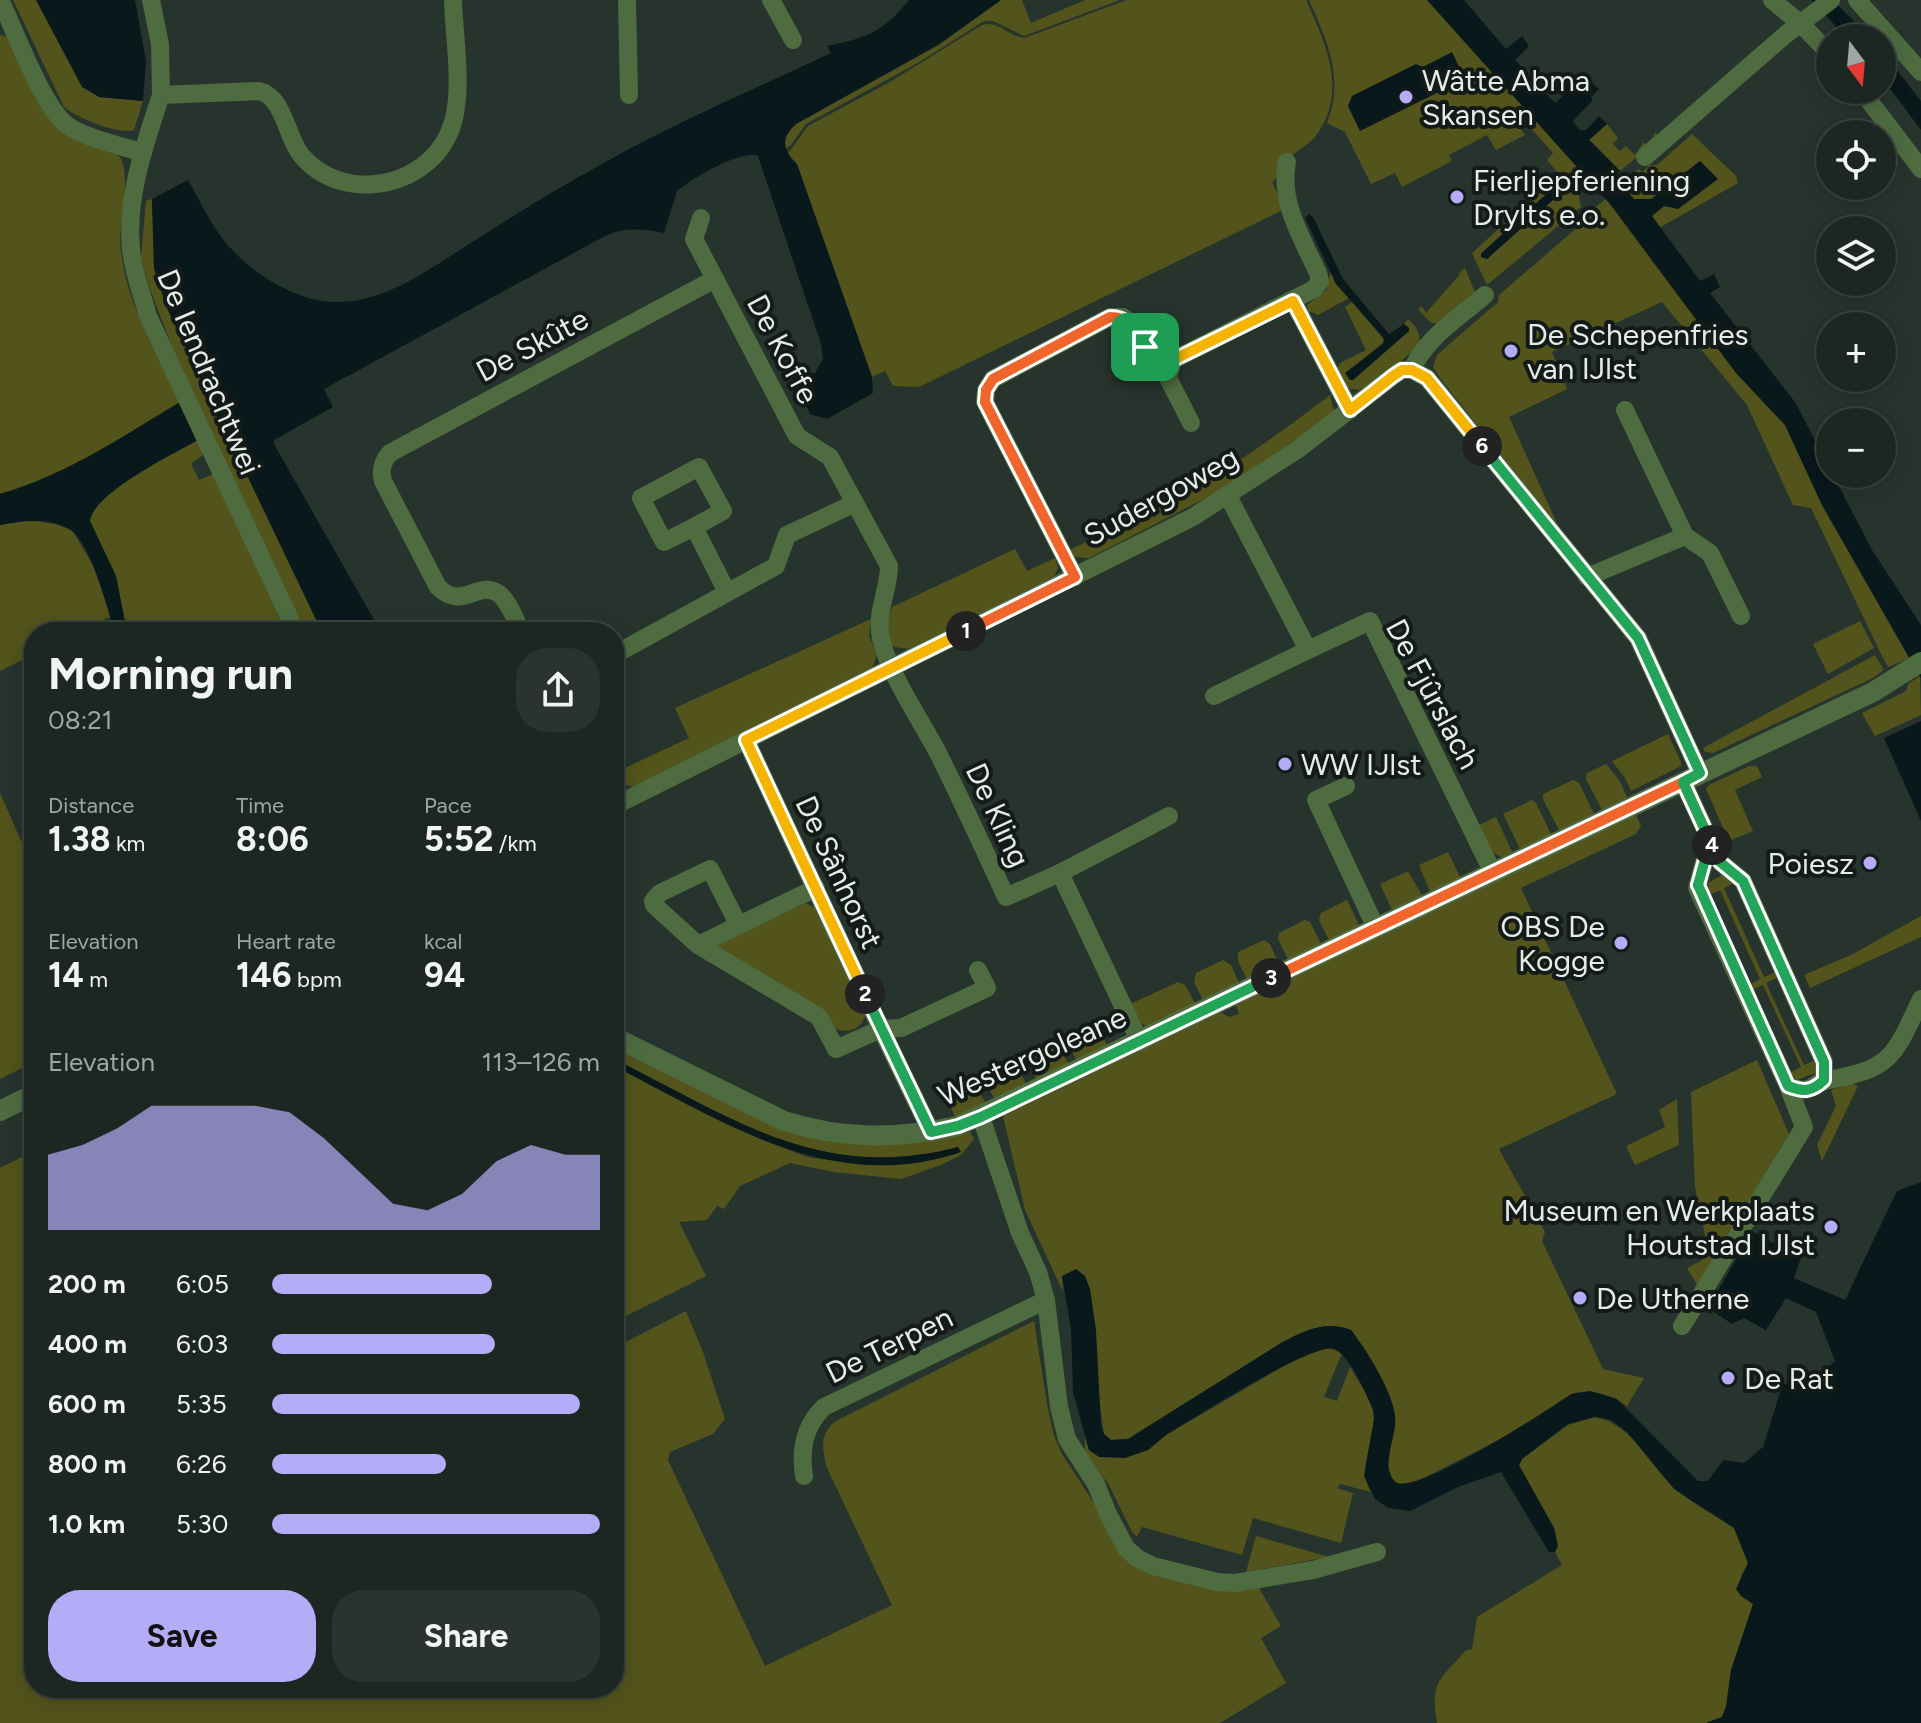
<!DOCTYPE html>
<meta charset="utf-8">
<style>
body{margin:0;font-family:Figtree,sans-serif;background:#2a332f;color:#f1f3f6;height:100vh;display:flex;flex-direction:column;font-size:30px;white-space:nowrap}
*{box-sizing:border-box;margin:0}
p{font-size:26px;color:#a0a5a5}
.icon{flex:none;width:44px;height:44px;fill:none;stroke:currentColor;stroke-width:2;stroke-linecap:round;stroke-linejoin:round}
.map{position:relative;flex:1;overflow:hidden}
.details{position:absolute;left:24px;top:622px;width:600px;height:1076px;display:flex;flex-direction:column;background:#1d2722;border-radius:32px;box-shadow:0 4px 20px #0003,0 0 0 2px #3b4440}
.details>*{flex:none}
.needle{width:52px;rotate:164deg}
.tools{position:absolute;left:1816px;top:24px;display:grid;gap:16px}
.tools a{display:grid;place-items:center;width:80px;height:80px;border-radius:50%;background:#1d2722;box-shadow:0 4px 20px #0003,0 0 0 2px #3b4440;font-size:40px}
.pin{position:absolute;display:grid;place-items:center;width:68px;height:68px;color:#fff;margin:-34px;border-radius:16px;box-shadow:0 4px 12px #0006}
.km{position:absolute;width:40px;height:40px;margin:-20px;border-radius:50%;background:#222;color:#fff;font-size:22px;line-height:40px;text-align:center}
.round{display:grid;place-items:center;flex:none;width:84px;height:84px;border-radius:32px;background:#2a332f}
.summary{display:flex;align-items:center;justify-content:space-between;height:136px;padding:0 24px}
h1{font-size:44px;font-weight:700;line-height:60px}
.metrics{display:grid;grid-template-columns:repeat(3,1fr);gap:12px;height:136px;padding:8px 24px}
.metrics div{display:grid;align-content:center}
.metrics b{font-size:34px;font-weight:700}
.metrics small{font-size:22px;font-weight:400}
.metrics p{font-size:22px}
.chart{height:224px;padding:16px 24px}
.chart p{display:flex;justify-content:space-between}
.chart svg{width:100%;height:144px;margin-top:8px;fill:#b5acf8;opacity:.7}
.button{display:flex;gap:16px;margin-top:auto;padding:16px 24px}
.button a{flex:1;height:92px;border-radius:32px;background:#b5acf8;color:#111;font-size:32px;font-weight:700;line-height:92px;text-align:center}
.button a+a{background:#2a332f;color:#f1f3f6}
ul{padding:0 24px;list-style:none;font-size:26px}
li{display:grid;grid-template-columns:128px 96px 1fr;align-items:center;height:60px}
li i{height:20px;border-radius:10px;background:#b5acf8}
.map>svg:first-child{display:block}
</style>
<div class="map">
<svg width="1921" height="1723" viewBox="0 0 1921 1723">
<rect width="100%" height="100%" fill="#27342d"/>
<!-- green -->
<g fill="#53541b" fill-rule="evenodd">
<path d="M13,0H36L55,34L99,97L143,101L134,130C119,135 77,118 64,107Z"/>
<path d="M1001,0H1022L1031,23L1085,0H1120L1024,36L993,21H984L921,61L806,124L791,145L785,149V136L796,124L939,45Z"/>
<path d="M1127,0H1306C1326,44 1349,93 1315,137C1307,146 1294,152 1286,161C1280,170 1283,173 1272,182L1285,209L919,387L893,386L885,371L872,377L797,165L787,155L808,126L890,82L982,25C998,20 1008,36 1024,38Z"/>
<path d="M1309,0H1427L1583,173L1575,177L1581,207L1487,285L1472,253L1559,174L1547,160L1553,153L1511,106L1507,110L1525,135L1496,150L1487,135L1449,155L1452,161L1402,187L1395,173L1371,184L1345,132L1327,123C1345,79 1327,40 1309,0ZM1563,179L1569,183L1568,187L1487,259L1481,257V253Z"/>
<path d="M0,35L12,37L38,92L121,158C132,187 117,220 121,251C127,305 157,354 180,402C122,437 66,475 0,494Z"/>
<path d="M1607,124L1618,138L1613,144L1620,151L1626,146L1635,155L1643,143L1646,144L1653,137L1655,132L1660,138L1620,171L1589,139Z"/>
<path d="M1692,134L1736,176L1738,183L1659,228L1651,216L1664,206L1678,208L1717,178L1700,161L1651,200L1634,199L1621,185L1639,169L1642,172L1650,165H1657Z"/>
<path d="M152,199L154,268L167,308L322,632H302L177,359L150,290L141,258L146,201Z"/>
<path d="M1606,199L1736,373L1785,425L1822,505L1909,658L1888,667L1880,652L1811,508L1793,505L1747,405L1662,302L1552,352L1567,389L1509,417L1560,530L1440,378L1433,367L1437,355L1498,302L1499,295L1593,214V209Z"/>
<path d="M1465,268L1475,292L1442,325L1430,322L1418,309L1422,306L1426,313L1461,273L1457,274Z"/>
<path d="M1331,272L1336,284L1349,298L1318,315L1312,312L1308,313L1307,305L1326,290Z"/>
<path d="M1352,302L1385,341L1346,373L1353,380L1409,331L1404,324L1408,319C1417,327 1421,334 1419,346L1366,390L1349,389L1337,369L1340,363L1366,350L1345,307Z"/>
<path d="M1330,395L1334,412L1237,482L1089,558L1073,557L1069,550C1117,527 1166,504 1213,477C1254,452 1292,424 1330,395Z"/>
<path d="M198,440L204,454L191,464L199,480L213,474L286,632H127L116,576L90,521C93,493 173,454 198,440Z"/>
<path d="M29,520L55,524L72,530L97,572L110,617L79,632H34V654L0,671V525Z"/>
<path d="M1015,549L1027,571L1055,558L1058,568L1054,576L910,649L894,647C884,635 888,621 892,607Z"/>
<path d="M871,619L869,636L877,655L872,668L634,787C626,785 615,783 614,773L689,738L675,708Z"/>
<path d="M1860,621L1874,648L1828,674L1813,644Z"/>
<path d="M1875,655L1884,670L1873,678L1713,753L1705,752L1703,748Z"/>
<path d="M1920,676L1921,715L1875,736L1862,713L1906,691L1908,684Z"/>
<path d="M1668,734L1681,762V766L1631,791L1625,778L1612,761Z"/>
<path d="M1606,764L1620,781L1628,800L1603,812L1586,779L1587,773Z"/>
<path d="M1749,766H1757L1762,777L1735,790L1753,831L1729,841L1706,789L1709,785Z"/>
<path d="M1573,780L1579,783L1595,816L1560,832L1543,799V794Z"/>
<path d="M0,793L34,870V1062L0,1079Z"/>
<path d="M1532,800L1536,803L1552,836L1521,851L1503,814Z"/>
<path d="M1635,813L1641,826L1636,834L1521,888L1617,1094L1499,1149L1545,1232L1542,1241L1603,1369L1644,1378L1627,1406C1613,1395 1589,1388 1572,1394L1510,1434L1420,1480L1403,1486L1392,1480L1388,1467L1395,1415L1351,1330C1326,1320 1304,1331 1281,1343L1128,1439L1111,1440L1104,1434L1097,1384L1096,1331L1090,1289L1062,1276L1063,1292L1025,1210L1003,1116L1220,1012L1229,1017L1239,1014L1236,1005Z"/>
<path d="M1496,817L1513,854L1501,857L1492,852L1479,825Z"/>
<path d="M1448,852L1461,879L1431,894L1419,865Z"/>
<path d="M1408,871L1423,897L1393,912L1380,884Z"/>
<path d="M1723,874L1736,882L1724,888L1764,977L1776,972L1778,977L1766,983L1804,1065L1816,1060L1815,1073L1797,1080L1789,1073L1801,1067L1763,985L1751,990L1749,985L1760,979L1720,890L1709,895L1708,883Z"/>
<path d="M1347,900L1360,927L1330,942L1319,920L1321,913Z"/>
<path d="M806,903L817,909L866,1010C864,1028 850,1035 834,1028L718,947V944Z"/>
<path d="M1921,916V937L1810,988L1804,975L1853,954Z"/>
<path d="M1305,920L1310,922L1322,946L1289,961L1278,939L1279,933Z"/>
<path d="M1264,940L1270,944L1280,966L1248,981L1238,961V952Z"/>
<path d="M1223,960L1231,965L1240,985L1204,1002L1194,982L1196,973Z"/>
<path d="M1178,982L1185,985L1197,1006L1146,1026L1139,1022L1130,1004Z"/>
<path d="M1095,1021L1109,1049L1078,1063L1066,1040L1067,1034Z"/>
<path d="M1054,1041L1058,1044L1070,1067L1037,1083L1026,1054Z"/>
<path d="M614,1044L827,1141C876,1149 922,1142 970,1132L974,1139L961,1155L941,1165L901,1179L833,1172L790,1163L740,1186L724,1209L717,1206L707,1220L679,1222L706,1276L614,1322V1066L760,1139L807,1157L827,1160L909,1164L959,1153L958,1147C820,1183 732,1118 614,1059Z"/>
<path d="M1013,1060L1028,1087L996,1102L985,1081V1074Z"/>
<path d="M1757,1060L1789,1134L1697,1285L1687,1268L1701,1261L1706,1240L1695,1187L1691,1092Z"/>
<path d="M971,1081L976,1085L987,1106L956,1118L944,1094Z"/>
<path d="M1852,1083L1858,1086L1822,1161L1817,1145L1836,1106L1831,1090Z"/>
<path d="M1677,1099L1679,1145L1635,1165L1626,1146L1665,1127L1659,1110Z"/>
<path d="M34,1151V1688H614V1348L686,1311L703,1352L725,1419L713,1434L670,1452L668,1460L765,1666L892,1605L827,1468C822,1450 819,1433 836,1421L1034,1321L1047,1404L1054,1436L1062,1454L1129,1557L1258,1586L1281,1626L1261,1638L1286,1683L1220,1723H0V1168Z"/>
<path d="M1327,1347L1342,1353L1324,1397L1337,1401L1350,1367C1358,1382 1374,1401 1374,1418C1375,1446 1356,1466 1371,1492L1340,1484L1337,1488L1353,1493L1341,1543L1253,1518L1242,1555L1142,1527L1137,1537L1132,1532L1108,1483L1085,1456V1436L1089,1450H1148L1166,1435L1294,1360Z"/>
<path d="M1595,1417C1635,1425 1648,1466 1677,1490C1694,1505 1715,1515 1734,1528L1748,1563L1741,1576V1596L1754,1603L1731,1670L1726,1707L1722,1717L1706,1723H1437C1430,1681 1440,1680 1466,1650L1472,1649L1477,1617L1562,1565L1555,1552L1558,1546L1554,1528L1519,1466L1522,1459L1568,1425Z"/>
<path d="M1256,1536L1329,1557L1246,1572Z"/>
</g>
<!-- water -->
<g fill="#09181b">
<path d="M36,0H135L146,61L143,101L99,97L82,87Z"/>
<path d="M909,0H1001L939,44L796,124C780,138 783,151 797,164L872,377L873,393L827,419L810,414L791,376L801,372L815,373L823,359L821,344L758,156C741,149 691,179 677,191L664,233C644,229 624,227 605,236L324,389L333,407L274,440V444L381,632H322L167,308L154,268L152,199L188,180C199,199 209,221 222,238C247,271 298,304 341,302C392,300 436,264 477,239C518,213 559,187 602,164C676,122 755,89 831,53L827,46C867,38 883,32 909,0Z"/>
<path d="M1427,0H1464L1506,49L1522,36L1529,46L1515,60L1555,103L1584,76L1599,89L1591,97L1593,100L1573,121L1580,130H1586L1599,116L1607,124L1589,140L1620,171L1616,175L1613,172L1611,174L1634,199H1651L1700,161L1718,179L1678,209L1664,206L1652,216L1700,281L1714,274L1720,287L1710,293L1795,402L1872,550L1921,625V678L1822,505L1785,425L1736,373L1611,205Z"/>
<path d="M1811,0H1833L1870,38H1847Z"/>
<path d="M1882,51L1921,101V130L1882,78Z"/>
<path d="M1452,52L1465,79L1360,131L1348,106L1352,96L1416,64L1423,67Z"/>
<path d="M1563,179L1569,183L1568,186L1487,259L1481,257V254Z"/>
<path d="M1309,214L1313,217L1343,279L1389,334L1404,324L1409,328V331L1353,380H1350L1345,373L1383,344L1384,338L1336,284L1305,218Z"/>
<path d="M180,402L198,440C173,454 93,493 90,521L116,576L127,632H116C106,608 91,541 69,529C48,517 22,521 0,525V494C66,475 122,437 180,402Z"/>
<path d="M1921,721V821L1884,738Z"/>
<path d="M614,1059C733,1118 820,1183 958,1147L961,1152C834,1196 723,1122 614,1066Z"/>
<path d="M1921,1182V1723H1706L1722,1717L1726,1707L1731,1670L1753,1604L1741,1596L1736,1589L1748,1563L1734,1528L1674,1489L1627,1432L1611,1420L1595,1417L1568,1424L1522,1459L1519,1465L1554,1528L1558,1546L1555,1552H1549L1501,1472L1458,1487L1410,1511L1388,1508L1375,1499L1364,1476L1374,1419L1373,1410C1367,1395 1349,1354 1334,1349C1314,1341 1191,1420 1166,1435L1148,1450L1125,1458L1099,1457L1089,1450L1073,1392L1071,1328L1062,1276L1076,1269L1085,1276L1090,1289L1096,1331L1101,1426L1104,1434L1111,1440L1128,1439L1281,1343C1304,1331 1325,1320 1351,1330C1366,1349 1393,1392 1395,1416C1398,1438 1378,1464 1396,1483C1422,1492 1545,1412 1571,1394L1590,1391L1617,1399L1698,1481H1708L1723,1460L1744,1463L1763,1447L1782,1386L1801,1374L1823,1372L1835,1361L1816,1312L1786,1298L1766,1330L1744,1318L1732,1324L1708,1308L1750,1235L1755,1233L1801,1258L1794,1278L1845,1300L1897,1191Z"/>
</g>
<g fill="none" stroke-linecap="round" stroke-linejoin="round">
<!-- minor -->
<g stroke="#4e6c40" stroke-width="18">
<path d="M0,0C15,30 42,106 67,125C84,138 122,146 143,153"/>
<path d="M151,0L160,44L161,95"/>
<path d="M627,0L629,95"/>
<path d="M771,0L793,40"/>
<path d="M1772,0L1801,24L1830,54"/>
<path d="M1857,0L1921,72"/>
<path d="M1861,90L1921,169"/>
<path d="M1645,157L1785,35L1831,0"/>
<path d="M701,218L694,239L797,436L830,457L889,566C889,588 877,611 880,632C884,667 921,720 938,753C962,801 984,849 1006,897L1060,873L1140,1042"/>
<path d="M1293,301L1350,410"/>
<path d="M1173,360L1168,378L1191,423"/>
<path d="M1412,370L1427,378L1638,638L1700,773"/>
<path d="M1412,370C1425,338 1460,317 1485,295"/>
<path d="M1625,410L1685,536L1710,553L1741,616"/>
<path d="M1228,496L1308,650L1370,621L1493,873"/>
<path d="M694,527L664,542L641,498L699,467L723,511L694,527L727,592"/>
<path d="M1075,577L985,402L986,390L993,379L1110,317H1123L1131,324L1145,347L1173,360L1314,289L1320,281L1318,273C1302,238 1279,202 1287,162"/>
<path d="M1587,577L1685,536"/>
<path d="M296,632L148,316C142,294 133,272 131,249C126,196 145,144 161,95L259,91C284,97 286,136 301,155C344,207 435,187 453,122C463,87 454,37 453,0"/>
<path d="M522,632C515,620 509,601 498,593C478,580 462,611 438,587L383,481C380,470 382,462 390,453L715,279"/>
<path d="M614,655L776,566L787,535L855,503"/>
<path d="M1214,696L1308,650"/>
<path d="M746,740L881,1029L901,1028L987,988L978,970"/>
<path d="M1683,782L1720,862L1743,881L1824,1062V1080"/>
<path d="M1346,786L1316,800L1376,928"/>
<path d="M614,806L1193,517L1297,450L1393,376L1402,370H1412"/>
<path d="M1710,841L1697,888L1788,1086"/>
<path d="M1060,873L1169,816"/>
<path d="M738,924L710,869L660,893L653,901L654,905L698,945L819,1017L836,1049L881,1029L931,1132"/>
<path d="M698,945L816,888"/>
<path d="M981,1117L1020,1233L1038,1272L1046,1300L1059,1407L1067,1439L1096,1484L1108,1514L1126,1548L1137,1558L1153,1566L1217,1582L1235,1583L1313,1570L1377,1552"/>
<path d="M1682,1326L1804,1127L1788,1086C1815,1096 1809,1083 1828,1080C1893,1069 1895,1054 1921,999"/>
<path d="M804,1476C800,1449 804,1426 824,1407L1046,1300"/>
</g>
<!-- tertiary -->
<g stroke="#4e6c40" stroke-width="20">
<path d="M614,1037L784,1121C845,1140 896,1139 958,1126L1873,692L1921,662"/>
<path d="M0,1111L34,1094"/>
</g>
</g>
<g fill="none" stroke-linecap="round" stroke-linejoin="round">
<!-- split-1 casing -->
<g stroke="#fff" stroke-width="16">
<path id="split-1" d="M966,631L1075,577L985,402L986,390L993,379L1110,317C1131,317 1135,331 1145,347"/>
</g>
<!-- split-2 casing -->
<g stroke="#fff" stroke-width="16">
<path id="split-2" d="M865,994L746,740L966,631"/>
</g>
<!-- split-3 casing -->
<g stroke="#fff" stroke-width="16">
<path id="split-3" d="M865,994L931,1132L958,1126L981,1117L1271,978"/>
</g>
<!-- split-4 casing -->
<g stroke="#fff" stroke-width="16">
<path id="split-4" d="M1271,978L1683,782L1712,845"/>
</g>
<!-- split-5 casing -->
<g stroke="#fff" stroke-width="16">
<path id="split-5" d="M1698,885L1788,1086C1803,1092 1812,1092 1824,1080V1062L1743,881L1720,862L1712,845"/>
</g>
<!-- split-6 casing -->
<g stroke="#fff" stroke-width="16">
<path id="split-6" d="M1482,446L1638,638L1700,773L1683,782L1710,841L1698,885"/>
</g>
<!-- split-7 casing -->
<g stroke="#fff" stroke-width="16">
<path id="split-7" d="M1145,347L1173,360L1293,301L1350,410L1393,376L1402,370H1412L1427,378L1482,446"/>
</g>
<!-- split-1 -->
<use href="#split-1" stroke="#f0652b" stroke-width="10"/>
<!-- split-2 -->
<use href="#split-2" stroke="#f5b400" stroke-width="10"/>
<!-- split-3 -->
<use href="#split-3" stroke="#22a559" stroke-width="10"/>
<!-- split-4 -->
<use href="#split-4" stroke="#f0652b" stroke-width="10"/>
<!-- split-5 -->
<use href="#split-5" stroke="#22a559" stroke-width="10"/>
<!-- split-6 -->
<use href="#split-6" stroke="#22a559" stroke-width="10"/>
<!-- split-7 -->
<use href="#split-7" stroke="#f5b400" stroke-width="10"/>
</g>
<!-- markers -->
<g fill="#b5acf8" stroke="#141a17" stroke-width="3">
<circle cx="1406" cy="97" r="8"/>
<circle cx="1457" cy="197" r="8"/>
<circle cx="1511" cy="351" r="8"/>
<circle cx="1285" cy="764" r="8"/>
<circle cx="1870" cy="863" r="8"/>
<circle cx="1621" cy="943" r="8"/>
<circle cx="1831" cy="1227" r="8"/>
<circle cx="1580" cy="1298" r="8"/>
<circle cx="1728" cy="1378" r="8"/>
</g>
<g text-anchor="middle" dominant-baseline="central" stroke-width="8" stroke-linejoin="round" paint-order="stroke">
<!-- poi labels -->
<g font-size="30" fill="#e4ece8" stroke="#141a17" text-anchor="start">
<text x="1422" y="80">Wâtte Abma<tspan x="1422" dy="34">Skansen</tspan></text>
<text x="1473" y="180">Fierljepferiening<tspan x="1473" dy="34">Drylts e.o.</tspan></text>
<text x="1527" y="334">De Schepenfries<tspan x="1527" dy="34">van IJlst</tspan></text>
<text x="1301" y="764">WW IJlst</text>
<text x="1854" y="863" text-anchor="end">Poiesz</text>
<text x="1605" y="926" text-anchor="end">OBS De<tspan x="1605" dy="34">Kogge</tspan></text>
<text x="1815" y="1210" text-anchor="end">Museum en Werkplaats<tspan x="1815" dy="34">Houtstad IJlst</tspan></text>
<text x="1596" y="1298">De Utherne</text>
<text x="1744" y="1378">De Rat</text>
</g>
<!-- street labels -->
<g font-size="30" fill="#e4ece8" stroke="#141a17">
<text transform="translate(532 345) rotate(-28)">De Skûte</text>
<text transform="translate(783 349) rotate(62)">De Koffe</text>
<text transform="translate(209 372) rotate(67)">De Iendrachtwei</text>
<text transform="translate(1161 496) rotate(-29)">Sudergoweg</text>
<text transform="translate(1433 694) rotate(62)">De Fjûrslach</text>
<text transform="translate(998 815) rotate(65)">De Kling</text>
<text transform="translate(839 872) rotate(65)">De Sânhorst</text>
<text transform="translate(1032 1056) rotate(-24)">Westergoleane</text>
<text transform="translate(889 1345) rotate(-26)">De Terpen</text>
</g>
</g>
</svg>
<div class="tools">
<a><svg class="needle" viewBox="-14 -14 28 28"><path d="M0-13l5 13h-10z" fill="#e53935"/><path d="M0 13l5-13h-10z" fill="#a0a5a5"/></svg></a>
<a><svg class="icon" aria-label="locate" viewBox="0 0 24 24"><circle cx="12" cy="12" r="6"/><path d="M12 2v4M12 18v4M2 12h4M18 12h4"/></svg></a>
<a><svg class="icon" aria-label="layers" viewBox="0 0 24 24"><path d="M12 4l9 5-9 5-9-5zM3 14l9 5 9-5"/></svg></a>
<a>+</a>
<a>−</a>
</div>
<div class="pin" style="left:1145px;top:347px;background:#1e9e55"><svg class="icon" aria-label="arrive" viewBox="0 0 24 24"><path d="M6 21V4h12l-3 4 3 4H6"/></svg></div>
<b class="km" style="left:966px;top:631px">1</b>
<b class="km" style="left:865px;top:994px">2</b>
<b class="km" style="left:1271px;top:978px">3</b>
<b class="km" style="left:1712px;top:845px">4</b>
<b class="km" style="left:1482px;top:446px">6</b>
<section class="details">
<div class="summary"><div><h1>Morning run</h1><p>08:21</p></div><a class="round"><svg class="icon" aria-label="share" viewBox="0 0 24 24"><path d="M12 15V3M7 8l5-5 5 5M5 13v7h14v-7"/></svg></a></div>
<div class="metrics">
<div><p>Distance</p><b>1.38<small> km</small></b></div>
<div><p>Time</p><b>8:06</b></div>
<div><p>Pace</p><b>5:52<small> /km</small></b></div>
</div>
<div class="metrics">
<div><p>Elevation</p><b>14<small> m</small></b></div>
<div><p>Heart rate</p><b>146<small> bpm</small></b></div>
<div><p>kcal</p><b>94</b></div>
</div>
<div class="chart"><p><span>Elevation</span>113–126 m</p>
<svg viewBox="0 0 160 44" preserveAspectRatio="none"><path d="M0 44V21L10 18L20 13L30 6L40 6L50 6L60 6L70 8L80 16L90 26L100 36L110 38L120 33L130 23L140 18L150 21L160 21V44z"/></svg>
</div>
<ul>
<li><b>200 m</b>6:05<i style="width:67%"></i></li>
<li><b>400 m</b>6:03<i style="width:68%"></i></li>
<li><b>600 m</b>5:35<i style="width:94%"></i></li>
<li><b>800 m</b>6:26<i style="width:53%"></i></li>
<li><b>1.0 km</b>5:30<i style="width:100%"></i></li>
</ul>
<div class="button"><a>Save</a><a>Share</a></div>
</section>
</div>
